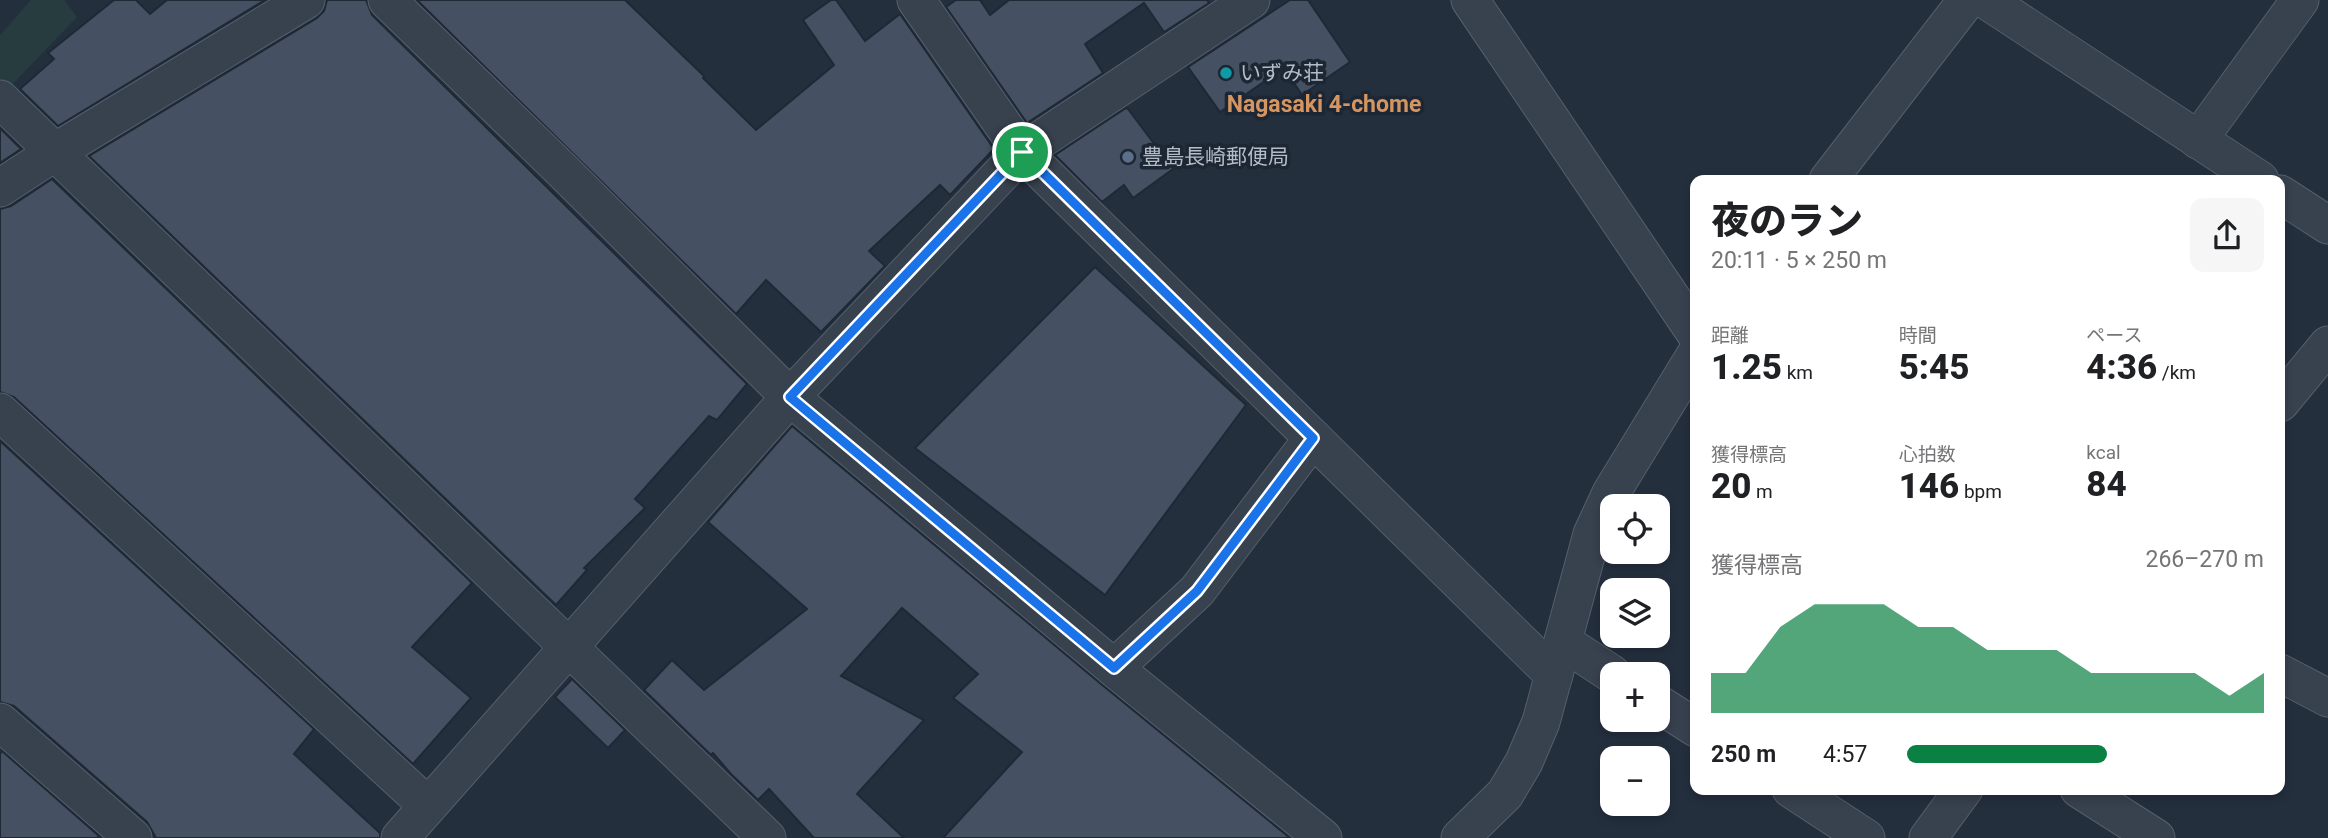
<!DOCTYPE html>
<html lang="ja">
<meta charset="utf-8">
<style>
body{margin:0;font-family:Roboto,"Noto Sans JP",sans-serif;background:#f6f6f6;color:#202124;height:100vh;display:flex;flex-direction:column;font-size:26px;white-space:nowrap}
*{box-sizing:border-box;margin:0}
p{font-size:23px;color:#757577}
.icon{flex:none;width:38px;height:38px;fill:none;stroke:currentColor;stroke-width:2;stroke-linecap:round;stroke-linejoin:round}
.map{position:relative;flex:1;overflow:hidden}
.side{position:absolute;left:1690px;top:175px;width:595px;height:620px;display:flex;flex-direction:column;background:#fff;border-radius:14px;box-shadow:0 4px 10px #0003}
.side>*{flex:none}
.tools{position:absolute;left:1600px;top:494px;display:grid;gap:14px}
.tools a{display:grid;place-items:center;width:70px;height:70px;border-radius:14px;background:#fff;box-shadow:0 4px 10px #0003;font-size:35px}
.pin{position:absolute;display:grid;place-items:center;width:60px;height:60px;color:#fff;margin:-30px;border:4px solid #fff;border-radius:50%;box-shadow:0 2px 7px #0007}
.round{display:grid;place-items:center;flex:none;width:74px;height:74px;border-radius:14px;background:#f6f6f6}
.summary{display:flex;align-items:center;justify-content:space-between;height:119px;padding:0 21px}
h1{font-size:38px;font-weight:800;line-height:52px}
.figures{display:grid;grid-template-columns:repeat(3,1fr);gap:10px;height:119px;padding:7px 21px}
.figures div{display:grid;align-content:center}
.figures b{font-size:35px;font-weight:800}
.figures small{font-size:19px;font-weight:400}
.figures p{font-size:19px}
.chart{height:196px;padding:14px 21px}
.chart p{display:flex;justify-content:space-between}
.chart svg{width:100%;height:126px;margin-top:7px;fill:#0b8043;opacity:.7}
ul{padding:0 21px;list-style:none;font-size:23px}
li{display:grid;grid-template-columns:112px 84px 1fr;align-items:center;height:52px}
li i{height:18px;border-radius:9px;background:#0b8043}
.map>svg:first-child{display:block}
</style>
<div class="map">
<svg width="2328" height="838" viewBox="0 0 2328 838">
<rect width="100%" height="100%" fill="#242f3e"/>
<!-- green -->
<path fill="#263c3f" d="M31,0H64L77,17L7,90L0,80V35Z"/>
<!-- building -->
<g fill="#455162" stroke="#1f2835" stroke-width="2">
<path d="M114,0H136L150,14L167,0H265L58,126L20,89L54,59L48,53Z"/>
<path d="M327,0H366L372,15L747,384L717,420L709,416L635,499L645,508L584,568L587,570L556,605L89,156L317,18L324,11Z"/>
<path d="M417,0H625L704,76L703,78L756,130L834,65L803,20L831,0H836L865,41L900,14L994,149L950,195L940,185L869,251L885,266L821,332L766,280L736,314Z"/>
<path d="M956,0H980L990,15L1009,0H1207L1209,3L1164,32L1144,3L1085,44L1103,73L1027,123L946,7Z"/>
<path d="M1290,0H1308L1350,62L1302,95L1284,68L1220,112L1188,67Z"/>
<path d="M1126,108L1128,109L1173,169L1133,198L1124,185L1102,202L1055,155Z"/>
<path d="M0,128L21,149L0,163Z"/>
<path d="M52,179L472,583L412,647L471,698L413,764L14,397L0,392V209L11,206Z"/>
<path d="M1095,267L1246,405L1105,595L915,448Z"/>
<path d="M792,426L1101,684L1290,838H943L1022,752L953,698L978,674L902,608L841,676L924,720L857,794L904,838H814L769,789L758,800L731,774L713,753L711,755L644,690L672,660L704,690L807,609L708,522Z"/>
<path d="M0,441L314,729L294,754L380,833V838H156L147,822L14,706L0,702Z"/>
<path d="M572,679L625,730L608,748L555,697Z"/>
<path d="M2,751L99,836L97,838H0V754Z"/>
</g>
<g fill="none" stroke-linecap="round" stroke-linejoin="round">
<!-- minor casing -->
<g stroke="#565f6c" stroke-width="39">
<g id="minor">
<path d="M387,0L564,172L790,397L1114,668L1323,838"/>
<path d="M916,0L1022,152L1554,675"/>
<path d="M1470,0L1696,334"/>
<path d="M1986,0L2260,180"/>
<path d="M0,99L767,838"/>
<path d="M2198,140L2300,0"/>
<path d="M1828,180L1967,0"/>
<path d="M0,188L55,152L306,0"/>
<path d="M2280,194L2328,225"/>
<path d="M2280,403L2328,345"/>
<path d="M0,412L428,806"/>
<path d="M1563,642L1612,674"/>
<path d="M1114,668L1197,591L1313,438"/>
<path d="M2280,673L2328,698"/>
<path d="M1657,703L1696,728"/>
<path d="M0,722L133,838"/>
<path d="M1791,789L1866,838"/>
<path d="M2079,789L2156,838"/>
<path d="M400,838L790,397L1022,152L1251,0"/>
<path d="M1460,838L1505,794L1524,762L1541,722L1592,534L1611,493L1696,354"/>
<path d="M1928,838L1964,789"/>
</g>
</g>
<!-- minor -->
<use href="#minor" stroke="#38414e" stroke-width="37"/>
</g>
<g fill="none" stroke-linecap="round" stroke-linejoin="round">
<!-- route casing -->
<g stroke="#fff" stroke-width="14">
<path id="route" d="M1022,152L1313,438L1197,591L1114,668L790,397Z"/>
</g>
<!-- route -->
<use href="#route" stroke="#1a73e8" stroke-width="9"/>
</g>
<!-- markers -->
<circle fill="#0f9aa8" stroke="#1d2633" stroke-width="2.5" cx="1226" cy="73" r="7"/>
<circle fill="#5c6f8a" stroke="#1d2633" stroke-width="2.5" cx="1128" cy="157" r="7"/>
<g text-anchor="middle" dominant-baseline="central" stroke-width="7" stroke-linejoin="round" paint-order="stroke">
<!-- poi labels -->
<g font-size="21" fill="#b4bcc9" stroke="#1d2633" text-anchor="start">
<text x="1240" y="73">いずみ荘</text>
<text x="1142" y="157">豊島長崎郵便局</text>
</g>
<!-- neighbourhood labels -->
<g font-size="23" font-weight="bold" fill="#d59563" stroke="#1d2633">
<text x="1324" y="104">Nagasaki 4-chome</text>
</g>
</g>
</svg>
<div class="tools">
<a><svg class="icon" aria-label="locate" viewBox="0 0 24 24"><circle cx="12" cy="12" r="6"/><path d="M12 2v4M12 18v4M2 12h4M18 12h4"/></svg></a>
<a><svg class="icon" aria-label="layers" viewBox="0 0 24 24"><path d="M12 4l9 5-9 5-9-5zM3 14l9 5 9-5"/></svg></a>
<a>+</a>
<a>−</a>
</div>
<div class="pin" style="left:1022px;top:152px;background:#1e9e55"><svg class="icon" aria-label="arrive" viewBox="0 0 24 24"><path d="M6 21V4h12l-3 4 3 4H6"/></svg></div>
<section class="side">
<div class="summary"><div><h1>夜のラン</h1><p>20:11 · 5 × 250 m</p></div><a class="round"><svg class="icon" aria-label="share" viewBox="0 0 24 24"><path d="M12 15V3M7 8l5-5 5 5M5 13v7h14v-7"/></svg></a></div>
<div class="figures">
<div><p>距離</p><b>1.25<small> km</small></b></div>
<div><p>時間</p><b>5:45</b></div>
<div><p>ペース</p><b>4:36<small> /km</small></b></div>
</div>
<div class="figures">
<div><p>獲得標高</p><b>20<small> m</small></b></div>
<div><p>心拍数</p><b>146<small> bpm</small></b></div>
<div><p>kcal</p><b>84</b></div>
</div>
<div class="chart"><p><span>獲得標高</span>266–270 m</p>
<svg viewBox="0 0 160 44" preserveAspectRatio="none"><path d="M0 44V30L10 30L20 14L30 6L40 6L50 6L60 14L70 14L80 22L90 22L100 22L110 30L120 30L130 30L140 30L150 38L160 30V44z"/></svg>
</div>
<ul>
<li><b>250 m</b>4:57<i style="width:56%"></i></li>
</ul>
</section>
</div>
